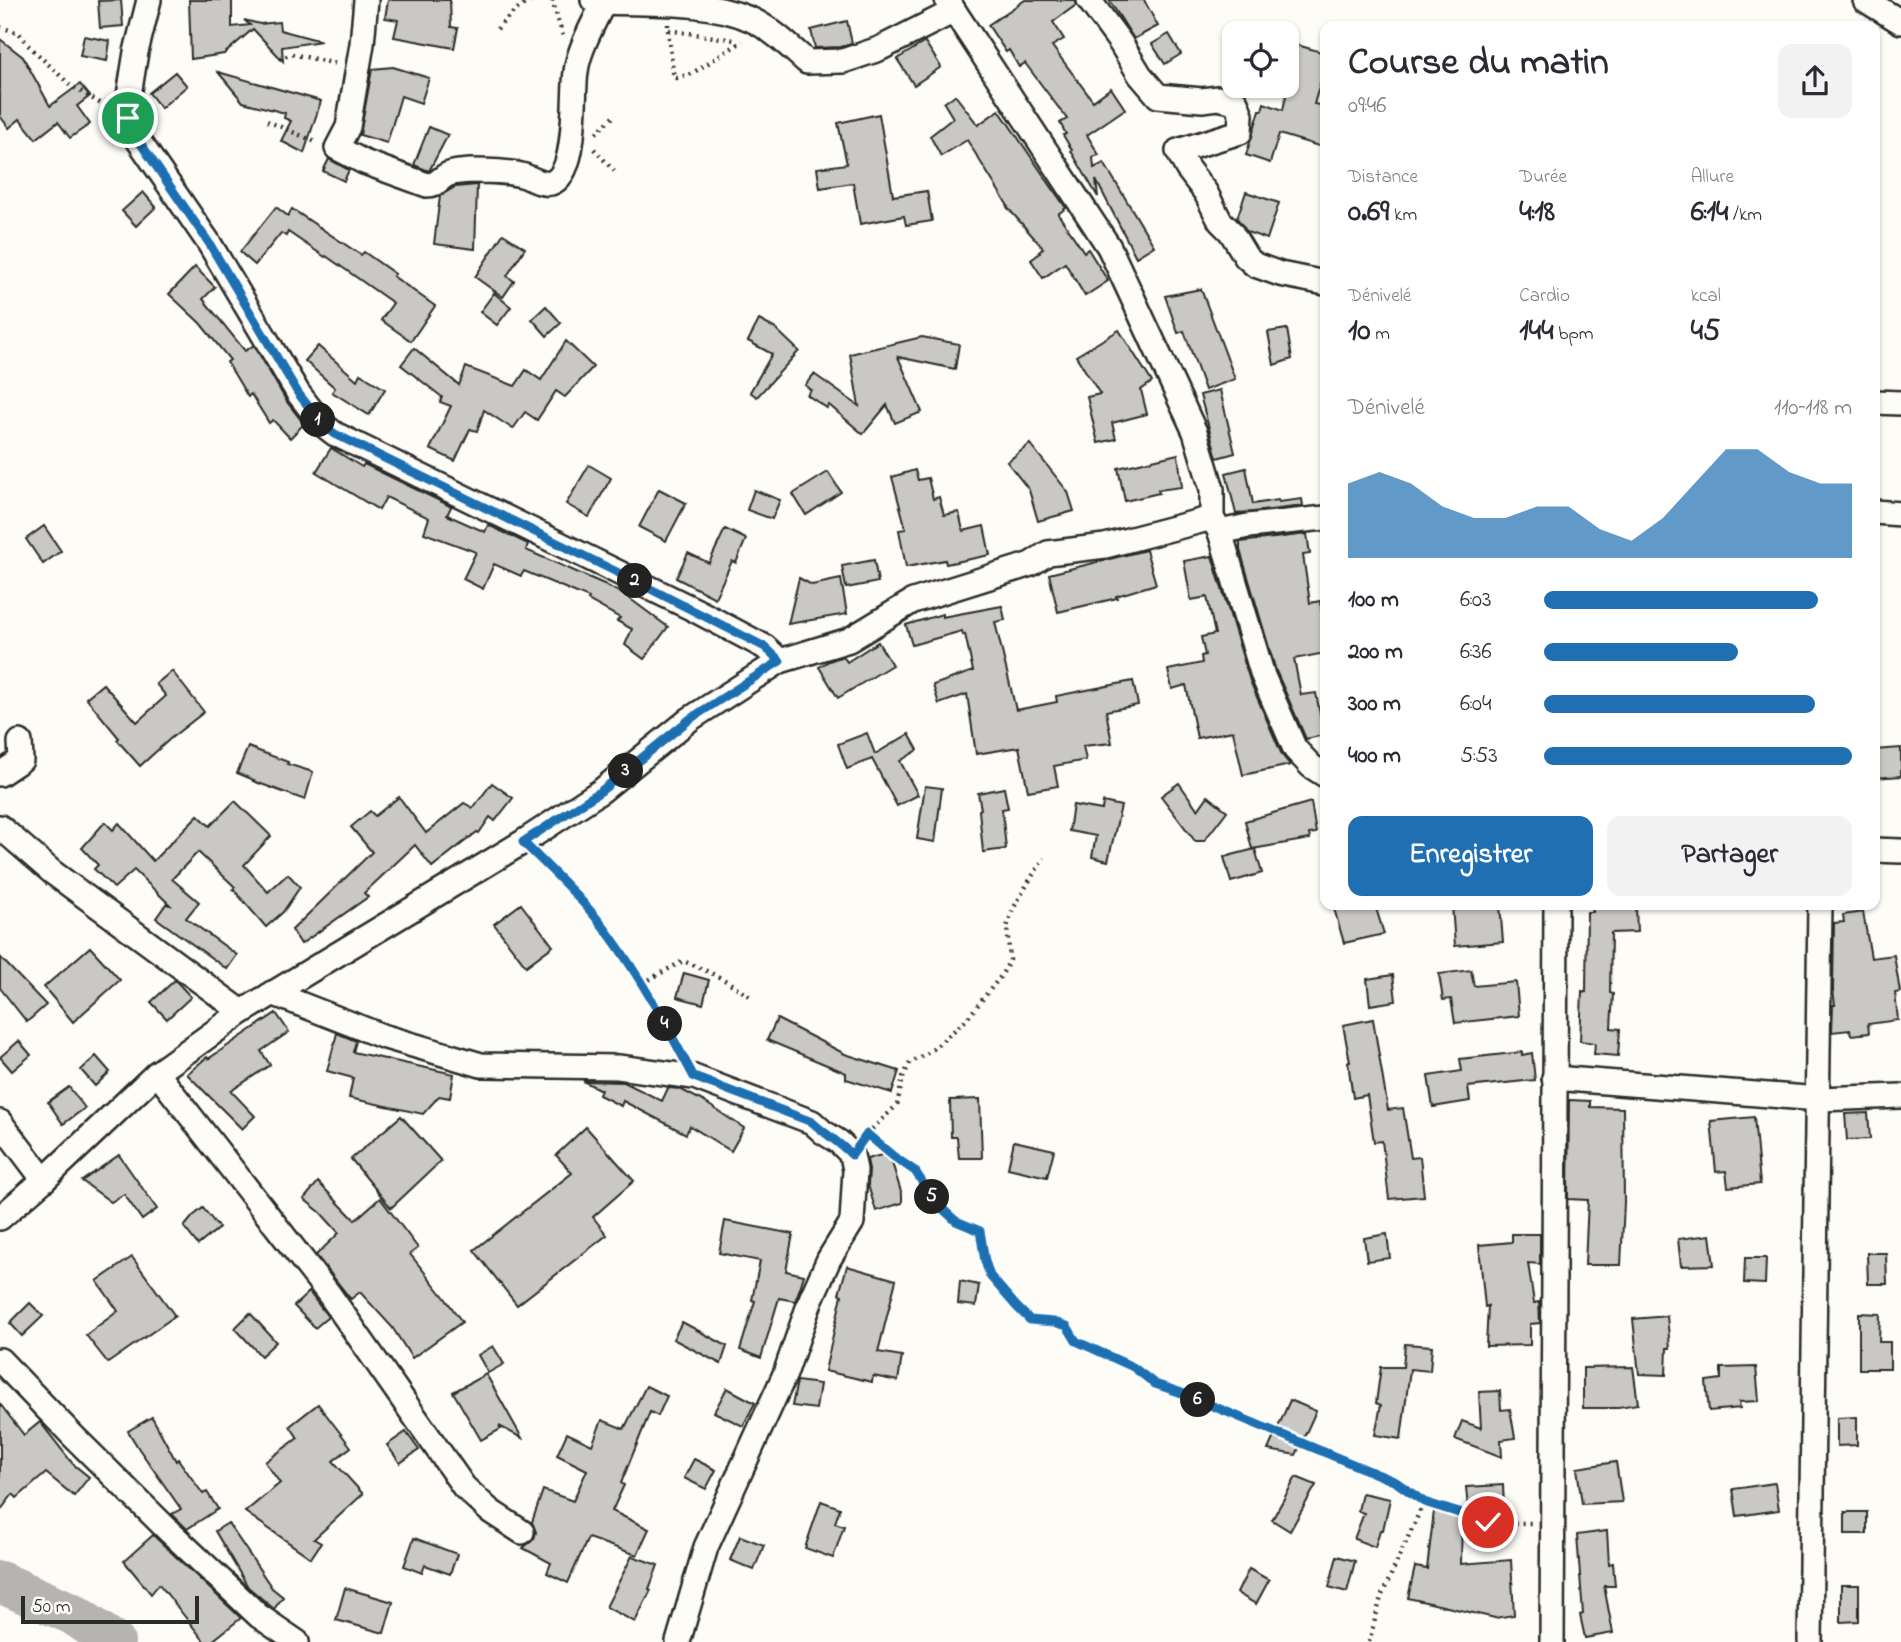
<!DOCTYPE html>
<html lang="fr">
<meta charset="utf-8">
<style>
body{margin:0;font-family:"Indie Flower",sans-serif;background:#f2f2f3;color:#2b2b33;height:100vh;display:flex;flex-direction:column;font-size:26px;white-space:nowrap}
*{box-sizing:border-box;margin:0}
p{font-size:23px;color:#7c7c81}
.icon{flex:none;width:38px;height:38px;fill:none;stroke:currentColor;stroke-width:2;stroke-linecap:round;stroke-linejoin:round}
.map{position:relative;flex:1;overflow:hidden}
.side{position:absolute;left:1320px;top:21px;width:560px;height:889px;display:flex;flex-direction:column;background:#fff;border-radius:14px;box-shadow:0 2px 5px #0004}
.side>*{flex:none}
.buttons{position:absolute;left:1222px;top:21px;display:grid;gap:14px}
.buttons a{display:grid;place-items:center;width:77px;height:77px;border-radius:14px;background:#fff;box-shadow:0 2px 5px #0004;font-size:35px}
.scale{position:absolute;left:21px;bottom:18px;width:178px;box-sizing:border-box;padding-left:7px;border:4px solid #2b2b2b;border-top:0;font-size:19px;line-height:24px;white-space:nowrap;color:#2b2b2b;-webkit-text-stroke:5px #fdfcf7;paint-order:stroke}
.pin{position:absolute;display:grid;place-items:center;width:60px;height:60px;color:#fff;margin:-30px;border:4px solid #fff;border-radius:50%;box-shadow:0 2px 7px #0007}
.km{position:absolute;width:35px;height:35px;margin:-18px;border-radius:50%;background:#222;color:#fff;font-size:19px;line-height:35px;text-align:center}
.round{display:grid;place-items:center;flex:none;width:74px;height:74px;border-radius:14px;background:#f2f2f3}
.headline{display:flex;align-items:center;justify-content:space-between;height:119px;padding:0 28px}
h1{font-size:38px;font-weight:700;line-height:52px}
.metrics{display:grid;grid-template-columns:repeat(3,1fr);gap:10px;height:119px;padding:7px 28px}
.metrics div{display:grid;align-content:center}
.metrics b{font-size:30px;font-weight:700}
.metrics small{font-size:19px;font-weight:400}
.metrics p{font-size:19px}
.chart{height:196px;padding:14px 28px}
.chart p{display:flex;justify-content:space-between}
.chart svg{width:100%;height:126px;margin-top:7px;fill:#1f6fb2;opacity:.7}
.action{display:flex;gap:14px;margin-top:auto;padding:14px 28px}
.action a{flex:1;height:80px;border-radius:14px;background:#1f6fb2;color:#fff;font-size:28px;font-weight:700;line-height:80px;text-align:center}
.action a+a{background:#f2f2f3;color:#2b2b33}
ul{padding:0 28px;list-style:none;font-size:23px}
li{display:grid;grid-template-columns:112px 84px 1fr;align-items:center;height:52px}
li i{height:18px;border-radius:9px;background:#1f6fb2}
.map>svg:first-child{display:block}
</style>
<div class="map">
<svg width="1901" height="1642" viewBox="0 0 1901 1642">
<rect width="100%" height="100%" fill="#fdfcf7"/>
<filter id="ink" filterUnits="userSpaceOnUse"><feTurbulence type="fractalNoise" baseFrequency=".0143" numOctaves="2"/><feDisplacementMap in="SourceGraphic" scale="14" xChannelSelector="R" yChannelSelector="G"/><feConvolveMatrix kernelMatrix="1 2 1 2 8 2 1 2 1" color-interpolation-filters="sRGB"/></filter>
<g filter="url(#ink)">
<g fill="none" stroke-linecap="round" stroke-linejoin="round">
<!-- river -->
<path stroke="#b5b4b1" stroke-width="42" d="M0,1582L73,1614L114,1642"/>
</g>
<!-- building -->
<g fill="#c9c8c4" stroke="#2b2b2b" stroke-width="2">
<path d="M121,0L123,26L100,28L98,1Z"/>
<path d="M189,0H232V27L250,25L244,20L260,24L279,22L280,30L321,41L282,47L283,61L253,29L224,54L191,59Z"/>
<path d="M388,0H450L451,27L458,28L454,48L394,37L398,20L385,18Z"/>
<path d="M1025,0H1075L1076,5L1053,22L1064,39L1052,46L1093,101L1111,88L1125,109L1087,135L1099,155L1093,157L1094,168L1104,163L1154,246L1136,257L1096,180L1098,197L1071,151L1072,150L1063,135L1066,134L1060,123L1067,119L1025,63L1019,67L1009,50L1006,52L988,25Z"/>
<path d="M1109,0H1144L1158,26L1134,39Z"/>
<path d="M847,21L852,43L841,47L815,48L811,30Z"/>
<path d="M1169,34L1181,54L1165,64L1152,44Z"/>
<path d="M84,36L110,41L107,61L80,56Z"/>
<path d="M0,39L23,57L50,106L80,84L90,96L77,106L90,124L70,138L58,122L36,139L20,119L9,128L0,116Z"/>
<path d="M925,42L941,67L914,85L897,59Z"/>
<path d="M1297,45L1325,53V67L1314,104L1325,106V148L1279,134L1270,163L1246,155L1260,110H1262L1264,103L1283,110Z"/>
<path d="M393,67L429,78L421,103L401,96L387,143L360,135L372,69Z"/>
<path d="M175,72L187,86L161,108L149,93Z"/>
<path d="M218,72L321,101L304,153L281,141L291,121L284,118L285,113L243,102Z"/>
<path d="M955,95L978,125L999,110L1066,208L1058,214L1084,252L1088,249L1108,281L1085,296L1065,263L1043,278L1031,260L1040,253L1039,252L1043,248L1007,207L1008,206L967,140L941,156L930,136L953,118L944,103Z"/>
<path d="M879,114L893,196L927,191L932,221L906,225L904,216L860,224L853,183L820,188L817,168L847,164L838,123Z"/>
<path d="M429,127L448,135L429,171L414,165Z"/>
<path d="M329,159L349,170L344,181L323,171Z"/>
<path d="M477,185L475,249L434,244L440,196L455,187Z"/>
<path d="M143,192L156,207L136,226L122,211Z"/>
<path d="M1246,192L1279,203L1267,239L1247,232L1237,218Z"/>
<path d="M276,207L288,216L292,209L361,255L364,252L395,274L393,276L435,306L411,341L381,320L393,303L326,256L325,257L288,232L286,236L281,233L255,265L240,252Z"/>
<path d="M503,234L525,248L507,276L514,281L503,297L475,277Z"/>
<path d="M195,267L215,287L203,299L245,351L254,345L287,402L304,424L290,438L273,420L269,423L251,394L248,397L227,362L230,360L200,323L169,294Z"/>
<path d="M1201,289L1235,379L1205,390L1184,331L1178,333L1165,296Z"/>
<path d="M494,293L511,307L497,325L480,312Z"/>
<path d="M546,306L561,323L547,336L532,319Z"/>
<path d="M759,320L776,329L799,351L757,397L750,392L772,354L748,341Z"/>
<path d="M1287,329L1292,359L1274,365L1268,332Z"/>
<path d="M1119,330L1152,382L1141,390L1147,414L1112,423L1116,439L1098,443L1087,397L1100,394L1076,356Z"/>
<path d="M922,337L959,344L955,369L898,357L922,412L895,423L887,405L863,434L829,405L827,408L807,395L811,390L805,385L814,374L859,406L850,354Z"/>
<path d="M566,341L593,367L565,397L556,391L537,420L525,412L513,429L484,410L477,431L470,429L455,461L430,449L451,406L440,402L442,397L401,365L414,348L459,385L466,367L515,386L526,370L541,380Z"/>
<path d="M318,346L357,380L360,374L385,389L369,415L332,392L335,388L305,361Z"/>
<path d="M1220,390L1235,453L1217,458L1200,395Z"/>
<path d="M1030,444L1068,492L1074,511L1038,521L1029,490L1007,462Z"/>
<path d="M331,448L362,467L364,464L442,502L451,507L447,515L485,532L488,525L528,544L526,550L604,584L629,598L668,627L644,659L625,645L632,629L617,621L620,618L588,600L589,598L524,571L521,576L494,564L483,589L463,579L476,552L424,533L429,518L386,497L379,510L316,472Z"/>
<path d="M1178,454L1182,487L1158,490L1159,493L1125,501L1118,468Z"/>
<path d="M589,465L611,478L589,517L566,504Z"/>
<path d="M1246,468L1253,504L1278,500L1279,502L1302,499L1303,506L1236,514L1226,473Z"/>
<path d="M915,470L918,480L928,478L933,499L939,497L944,515L959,512L963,531L984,526L990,555L946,564L945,560L906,567L899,530L906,529L892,477Z"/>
<path d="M828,472L841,492L806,515L793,494Z"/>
<path d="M659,489L686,503L666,541L639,527Z"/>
<path d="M754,490L780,500L772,519L747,510Z"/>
<path d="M44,526L61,551L43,564L26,539Z"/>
<path d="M725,529L746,539L736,563L732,561L715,598L676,578L688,553L709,563Z"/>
<path d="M1307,534L1310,554L1303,555L1310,603L1320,601L1325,629V653L1294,659L1301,695L1316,693L1324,735L1306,739L1276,671L1240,550V542Z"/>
<path d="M1146,550L1156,584L1116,596L1117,598L1058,612L1049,574Z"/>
<path d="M1212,556L1250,681L1282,755L1290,765L1243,775L1233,731L1197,738L1186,685L1172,689L1168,670L1202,663L1201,656L1205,655L1201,637L1215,634L1207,597L1191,600L1184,561Z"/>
<path d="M874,560L878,582L846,588L842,566Z"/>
<path d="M799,578L812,585L841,579L847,614L788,624Z"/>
<path d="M1002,606L1005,620L995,622L1016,710L1057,702L1056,696L1133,681L1138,705L1106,711L1112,743L1083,746L1086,760L1054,766L1058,786L1028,791L1019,747L976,754L967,694L939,704L933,685L973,671L965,634L963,635L962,631L912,645L906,625L942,614V617Z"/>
<path d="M878,642L892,665L838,698L819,667L829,661L843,656L847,662Z"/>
<path d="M172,671L204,712L171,738L140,766L117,740L119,738L86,698L103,684L137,722L166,696L156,684Z"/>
<path d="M867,733L875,754L909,734L918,750L900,761L918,795L897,806L872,759L847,769L838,744Z"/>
<path d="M248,747L288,762L287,764L313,772L305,800L253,781L254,780L237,773Z"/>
<path d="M1901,748V776L1874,778V750Z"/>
<path d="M492,783L513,798L495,821L490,817L479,833L477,832L432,867L415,845L364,893L368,897L301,944L292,930L372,852L351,827L370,811L375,816L399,797L426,833L464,803L473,808Z"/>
<path d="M1179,783L1198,810L1208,796L1227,811L1204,841H1195L1161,796Z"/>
<path d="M925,786L942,788L935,842L917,839Z"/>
<path d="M1004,788L1008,808L1002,809L1006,849L983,852L979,810L981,809L978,793Z"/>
<path d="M235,801L271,836L244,865L268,892L288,874L300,887L283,912L266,927L233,889L235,887L198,852L172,879L199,902L186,918L237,955L227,969L156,918L166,904L170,905L134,870L114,888L94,869L98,865L82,848L105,822L113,830L119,823L153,861L198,815L210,826Z"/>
<path d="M1103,802L1121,806L1108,861L1092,857L1096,836L1069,831L1073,805L1102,810Z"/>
<path d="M1311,802L1316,833L1309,834L1310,839L1252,849L1245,821Z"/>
<path d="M1255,849L1262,873L1231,882L1224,857Z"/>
<path d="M521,904L553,946L526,966L494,924Z"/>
<path d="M1333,905H1375L1384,934L1344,943Z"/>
<path d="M1452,905H1500L1503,942L1455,946Z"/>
<path d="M1592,905H1636L1637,932L1611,933L1610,993L1613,994L1611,1028L1620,1029L1618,1056L1594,1054L1595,1043L1580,1041L1582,991L1586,992L1587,912H1593Z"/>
<path d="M1863,912L1871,958L1894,955L1900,992L1895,993L1898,1020L1868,1024L1869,1033L1851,1035L1850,1030L1832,1032L1833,1005H1835L1833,990L1834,923L1844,922L1843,915Z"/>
<path d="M90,947L120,980L73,1022L44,987Z"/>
<path d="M0,957L46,1005L27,1022L0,988Z"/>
<path d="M1471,970L1474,986L1516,982L1519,1016L1455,1023L1451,999L1443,1000L1439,974Z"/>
<path d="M684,973L709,980L703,1004L677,997Z"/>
<path d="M1393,975L1396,1001L1370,1005L1367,979Z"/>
<path d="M175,980L191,997L167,1019L151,1002Z"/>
<path d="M276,1013L289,1032L261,1051L270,1065L231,1091L255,1116L242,1129L187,1074L207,1057L208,1059Z"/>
<path d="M777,1019L845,1054L899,1071L892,1093L846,1079V1073L767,1040Z"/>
<path d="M1373,1019L1388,1110L1403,1108L1411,1158L1420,1157L1424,1196L1389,1199L1382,1141L1374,1142L1367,1095L1353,1098L1348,1062H1350L1343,1025Z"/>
<path d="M337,1033L356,1041L353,1052L454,1074L450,1098L439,1096L423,1114L349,1098L353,1078L327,1071Z"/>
<path d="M19,1041L31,1055L12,1071L0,1057Z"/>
<path d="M1522,1052V1055L1532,1053L1535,1080L1468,1087L1470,1101L1433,1107L1428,1076L1462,1071L1460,1059Z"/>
<path d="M96,1056L110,1072L95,1086L81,1070Z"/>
<path d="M583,1081L624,1082L662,1101L668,1088L680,1089L703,1101L744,1128L731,1151L690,1126L686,1134L623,1101L621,1106L599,1095L601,1090Z"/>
<path d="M69,1087L85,1108L63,1124L48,1102Z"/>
<path d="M980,1099L982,1158H959L957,1137H951L950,1100Z"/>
<path d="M1569,1100L1590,1101V1107L1623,1108L1624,1202L1621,1265H1585L1588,1200L1568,1199Z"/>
<path d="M1868,1113L1870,1139L1847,1140L1845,1114Z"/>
<path d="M401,1116L441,1161L391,1208L351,1159Z"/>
<path d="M1754,1117L1760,1184L1728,1187L1726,1171L1716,1172L1711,1121Z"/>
<path d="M586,1127L634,1181L593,1217L607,1235L517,1305L474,1250L572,1173L556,1155Z"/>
<path d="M1014,1141L1054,1150L1047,1177L1008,1168Z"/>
<path d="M889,1153L902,1195V1203L876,1211L868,1185L869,1170L867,1159Z"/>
<path d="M119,1155L157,1209L142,1220L124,1194L111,1202L82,1181Z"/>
<path d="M318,1182L355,1220L380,1198L418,1248L410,1254L445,1298L462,1322L412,1358L392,1327L360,1292L351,1299L349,1297L316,1255L339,1233L320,1212L304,1199Z"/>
<path d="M203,1208L219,1228L198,1245L184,1227L193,1216Z"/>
<path d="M725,1221L793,1234L786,1271L804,1275L800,1288L795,1301L779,1298L761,1358L740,1350L755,1301L752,1300L760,1261L719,1253Z"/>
<path d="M1387,1234L1390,1258L1367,1261L1364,1238Z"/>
<path d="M1512,1234H1540V1264L1528,1263L1534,1303L1539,1302L1540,1323L1530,1324V1345L1486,1346L1488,1306L1485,1307L1479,1245L1512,1242Z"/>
<path d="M1710,1235L1714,1265L1681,1266L1678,1239Z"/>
<path d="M1867,1253H1886L1887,1284H1868Z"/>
<path d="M132,1257L175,1316L108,1363L86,1335L118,1311L97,1281Z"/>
<path d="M1745,1258H1766L1765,1284L1744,1283Z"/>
<path d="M847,1266L896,1280L878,1352L902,1356L898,1381L873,1376L872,1382L825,1371L842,1295L839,1294Z"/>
<path d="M960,1281L979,1285L976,1306L958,1304Z"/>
<path d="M309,1292L328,1317L315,1328L294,1306Z"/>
<path d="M30,1303L43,1316L22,1336L10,1323Z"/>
<path d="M250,1313L276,1342L261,1356L235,1328Z"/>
<path d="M1859,1313L1880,1314L1879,1342H1890V1369H1859Z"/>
<path d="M1667,1316L1670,1348H1667L1666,1375L1639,1374L1633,1319Z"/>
<path d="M682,1322L727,1346L721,1364L673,1339Z"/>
<path d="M1405,1344L1432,1346L1430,1371L1410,1369L1401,1439L1375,1435L1381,1405L1376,1403L1381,1367H1403Z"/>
<path d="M493,1346L504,1364L488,1373L478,1355Z"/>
<path d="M1633,1367L1638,1404L1618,1407V1408H1583V1368Z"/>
<path d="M1756,1367L1759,1401L1739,1402L1740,1408L1709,1411L1706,1381L1721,1379V1368Z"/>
<path d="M486,1374L522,1438L499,1426L501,1429L481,1440L453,1392Z"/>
<path d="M797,1381L820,1384L816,1409L792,1406Z"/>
<path d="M646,1386L667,1396L658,1416L650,1412L621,1483L624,1485L612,1511L649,1529L637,1555L588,1538L568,1583L547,1573L551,1563L523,1548L534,1539L536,1532L532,1522L543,1490L573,1501L587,1470L557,1455L567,1433L592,1445L602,1420L624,1429Z"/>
<path d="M727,1388L755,1403L743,1426L714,1412Z"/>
<path d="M1500,1391L1501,1410L1510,1409L1515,1438L1501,1440L1502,1457L1455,1439L1462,1421L1481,1428L1479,1392Z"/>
<path d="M1290,1400L1316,1411L1296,1455L1268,1450Z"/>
<path d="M0,1404L24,1435L40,1422L73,1464L89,1477L74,1496L46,1473L17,1498L13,1494L0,1511Z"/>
<path d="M318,1404L351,1447L333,1461L363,1494L314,1539L321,1543L311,1558L245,1512L280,1483L265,1462L298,1438L290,1426Z"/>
<path d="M152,1417L176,1461L178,1459L203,1494L207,1492L218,1509L187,1529L172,1514L181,1509L139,1449L128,1431Z"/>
<path d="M1857,1417V1445L1837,1446V1418Z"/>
<path d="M406,1432L419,1450L400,1463L387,1445Z"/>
<path d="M694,1459L716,1470L706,1489L684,1478Z"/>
<path d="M1616,1462L1622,1502L1582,1504L1577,1468Z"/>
<path d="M1296,1477L1316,1485L1290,1531L1272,1520Z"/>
<path d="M1775,1483L1779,1510L1737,1516L1733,1489Z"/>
<path d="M1503,1485L1504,1507L1468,1509L1466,1487Z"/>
<path d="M1362,1493L1390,1499L1383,1530H1380L1375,1547L1354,1539L1364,1513L1358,1511Z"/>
<path d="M821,1501L840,1508L835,1523L844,1526L833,1558L805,1548Z"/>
<path d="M1434,1511L1462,1515L1461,1564L1511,1560L1514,1615L1495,1618L1408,1598L1415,1567L1427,1569Z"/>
<rect x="1845" y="1512" width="22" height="22"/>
<path d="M228,1523L272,1588L283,1597L274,1609L248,1587L215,1531Z"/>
<path d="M1607,1531L1609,1564L1613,1563L1615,1586H1604L1613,1633L1585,1638L1580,1615L1583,1614L1577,1535Z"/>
<path d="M153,1535L241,1618L211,1642H205L159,1584L151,1594L124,1561Z"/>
<path d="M740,1536L764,1545L754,1570L730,1560Z"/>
<path d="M414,1538L457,1554L450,1574L425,1565L422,1573L404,1566Z"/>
<path d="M632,1556L658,1565L649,1589L651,1590L635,1622L606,1607Z"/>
<path d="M1337,1556L1355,1561L1347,1592L1329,1587Z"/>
<path d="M1249,1569L1269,1580L1256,1604L1237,1593Z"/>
<path d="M1841,1585H1859V1621L1841,1622Z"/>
<path d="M345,1588L393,1602L384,1633L336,1620Z"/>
</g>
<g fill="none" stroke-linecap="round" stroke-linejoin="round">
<!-- minor casing -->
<g stroke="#2b2b2b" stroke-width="28">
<g id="minor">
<path d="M149,0L136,52L127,108L132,131L209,243L298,393L322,424L335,434L695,610L765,647L780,661"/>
<path d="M366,0L362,44L348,127L337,148L364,162L427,185C436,185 438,181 445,176C453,171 463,172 471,171C489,171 509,171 525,176C532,179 543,185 551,183C579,173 572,96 576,72C578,51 594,22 604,2"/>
<path d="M593,0L604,2C652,4 705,0 750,19C772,29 789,46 807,62L843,61L879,49L954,11"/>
<path d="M947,0L1109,247L1195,432L1212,489V518L1220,532L1248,526L1325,518"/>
<path d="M1089,0L1120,42L1140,75L1158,96L1202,100L1218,98L1236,102L1241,115L1240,132L1178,151L1187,168L1206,193L1220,221L1231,232L1246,257L1255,265L1280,274L1325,283"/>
<path d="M1865,0L1901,22"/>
<path d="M1874,402L1901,403"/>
<path d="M1874,512L1901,514"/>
<path d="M1220,532L1263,676L1295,749L1311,766L1325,775"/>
<path d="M0,774L21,760L20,742"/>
<path d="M0,827L52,872L242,1012"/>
<path d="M1874,850L1901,851"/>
<path d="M272,993L382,1036L481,1065L618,1067L694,1077L812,1122L823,1132L839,1142L852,1155L855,1170L852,1222L829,1259L811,1299L785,1374L706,1547L678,1642"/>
<path d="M157,1073L329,1294L464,1487L490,1511L522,1532"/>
<path d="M1554,1078L1819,1099L1901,1096"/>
<path d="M0,1122L44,1180"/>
<path d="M0,1218L44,1180L157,1073L242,1012L523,842L601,791L690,719L780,661L849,640L913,601L1031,564L1048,553L1105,546L1212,518"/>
<path d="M0,1360L73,1436L171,1533L259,1616L297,1642"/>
<path d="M1552,1642L1556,905"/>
<path d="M1810,1642L1820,905"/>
</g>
</g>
<!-- path -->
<g stroke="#2b2b2b" stroke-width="4.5" stroke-dasharray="2 5" stroke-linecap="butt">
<path d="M552,0L563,36"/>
<path d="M668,24V30L734,40"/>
<path d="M0,27L19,33L28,45L69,84L106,107"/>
<path d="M497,29C508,17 518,6 533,0"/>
<path d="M668,30L673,72L676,78L691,74L743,41"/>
<path d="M279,59L292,54L337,64"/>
<path d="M267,121L316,142"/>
<path d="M596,133L613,117"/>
<path d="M594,149L615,172"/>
<path d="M539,857C577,896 613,936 642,982C656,1004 668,1029 681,1053"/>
<path d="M643,983L683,961C708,971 731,981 752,999"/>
<path d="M867,1134L893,1156L915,1171L936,1203L956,1221L980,1231L985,1261L990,1276L1016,1306L1030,1319L1054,1322L1067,1326L1076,1341L1133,1367L1155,1383L1179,1392L1396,1482L1424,1502L1488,1523H1531"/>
<path d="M867,1134L897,1105L903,1077L910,1063L931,1051L966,1020L1001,976L1010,960L1007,927L1013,909L1031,878L1044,858"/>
<path d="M1369,1642L1381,1597L1424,1502"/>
</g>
<!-- minor -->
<use href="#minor" stroke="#fdfcf7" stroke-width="23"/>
</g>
</g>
<g fill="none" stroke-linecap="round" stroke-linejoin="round" filter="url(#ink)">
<!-- route casing -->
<g stroke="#fff" stroke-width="14">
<path id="route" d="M128,118L132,131L209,243L298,393L322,424L335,434L633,580L765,647L780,661L690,719L601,791L523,842C553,872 587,903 611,937C643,981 668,1029 694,1077L812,1122C825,1134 839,1142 852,1155L867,1134L893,1156L915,1171L936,1203L956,1221L980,1231L985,1261L990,1276L1016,1306L1030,1320L1054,1322L1067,1326L1076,1341L1133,1367L1155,1384L1179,1392L1396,1482L1424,1502L1488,1522"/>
</g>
<!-- route -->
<use href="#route" stroke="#1f6fb2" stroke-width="9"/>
</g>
</svg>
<div class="buttons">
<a><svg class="icon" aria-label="locate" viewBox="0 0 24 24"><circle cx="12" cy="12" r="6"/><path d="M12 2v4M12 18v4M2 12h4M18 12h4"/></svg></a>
</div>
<div class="scale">50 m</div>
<div class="pin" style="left:128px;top:118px;background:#1e9e55"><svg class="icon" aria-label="arrive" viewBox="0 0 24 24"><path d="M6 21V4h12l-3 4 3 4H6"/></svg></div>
<div class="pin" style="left:1488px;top:1522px;background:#d93025"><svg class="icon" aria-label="check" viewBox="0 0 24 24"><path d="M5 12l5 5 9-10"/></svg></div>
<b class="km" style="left:318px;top:420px">1</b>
<b class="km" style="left:635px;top:581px">2</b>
<b class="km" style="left:626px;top:771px">3</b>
<b class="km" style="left:665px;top:1024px">4</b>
<b class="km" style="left:932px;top:1197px">5</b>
<b class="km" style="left:1198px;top:1400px">6</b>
<section class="side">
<div class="headline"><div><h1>Course du matin</h1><p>09:46</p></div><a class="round"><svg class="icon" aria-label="share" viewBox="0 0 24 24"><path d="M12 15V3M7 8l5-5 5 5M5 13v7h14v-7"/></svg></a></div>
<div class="metrics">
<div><p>Distance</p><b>0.69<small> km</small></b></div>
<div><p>Durée</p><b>4:18</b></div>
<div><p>Allure</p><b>6:14<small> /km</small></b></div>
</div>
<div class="metrics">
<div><p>Dénivelé</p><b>10<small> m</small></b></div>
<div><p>Cardio</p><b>144<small> bpm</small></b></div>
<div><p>kcal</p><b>45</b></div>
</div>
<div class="chart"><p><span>Dénivelé</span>110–118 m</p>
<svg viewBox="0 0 160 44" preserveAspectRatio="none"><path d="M0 44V18L10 14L20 18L30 26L40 30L50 30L60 26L70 26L80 34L90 38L100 30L110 18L120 6L130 6L140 14L150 18L160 18V44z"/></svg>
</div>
<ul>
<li><b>100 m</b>6:03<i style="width:89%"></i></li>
<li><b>200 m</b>6:36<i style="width:63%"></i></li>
<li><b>300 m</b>6:04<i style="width:88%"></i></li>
<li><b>400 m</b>5:53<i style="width:100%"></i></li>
</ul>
<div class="action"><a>Enregistrer</a><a>Partager</a></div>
</section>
</div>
